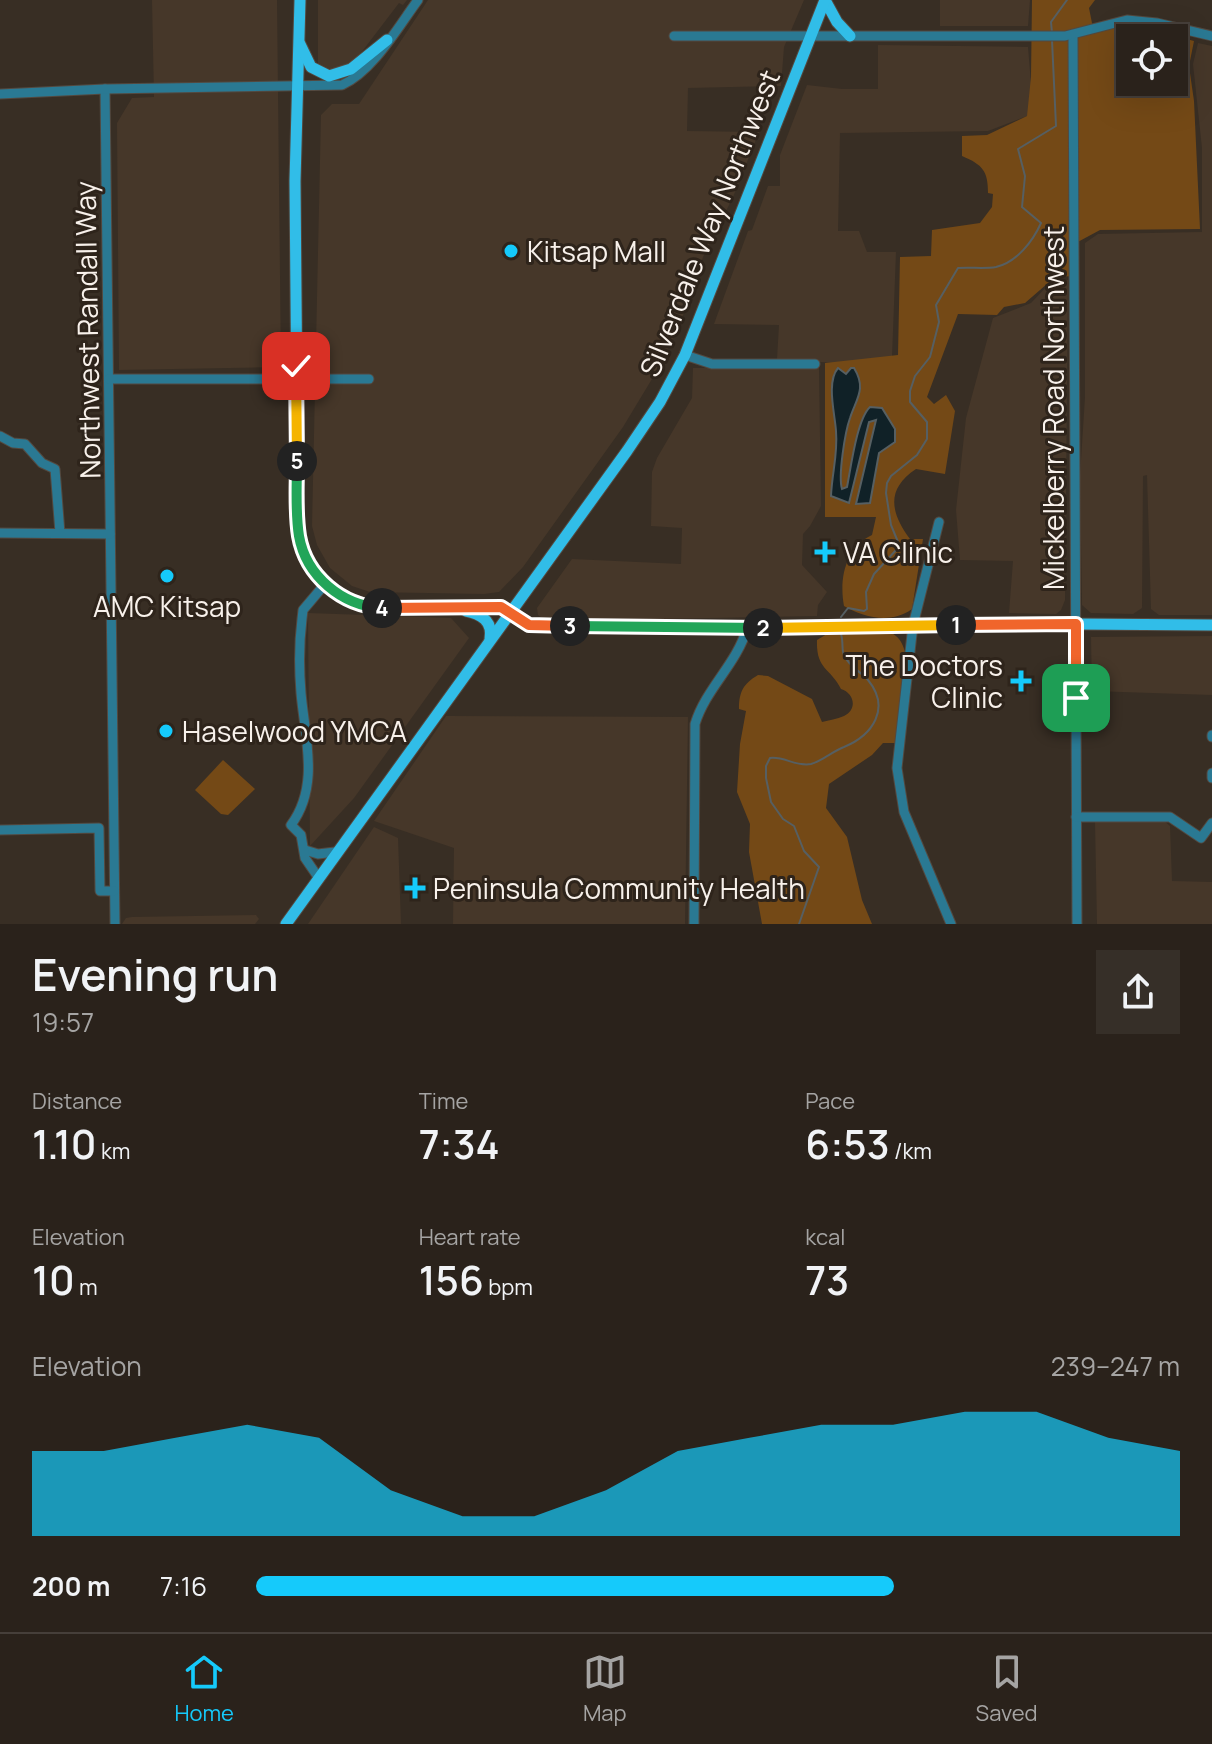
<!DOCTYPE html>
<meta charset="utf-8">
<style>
body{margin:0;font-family:Manrope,sans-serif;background:#362f28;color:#f1f3f6;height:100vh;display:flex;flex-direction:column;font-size:30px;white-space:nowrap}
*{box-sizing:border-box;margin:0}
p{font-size:26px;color:#a5a4a3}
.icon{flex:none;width:44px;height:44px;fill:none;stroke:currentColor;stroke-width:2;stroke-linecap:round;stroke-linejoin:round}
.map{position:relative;height:924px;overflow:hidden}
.details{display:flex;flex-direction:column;background:#2a221b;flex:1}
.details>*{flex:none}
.controls{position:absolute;left:1116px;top:24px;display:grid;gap:16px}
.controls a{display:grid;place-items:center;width:72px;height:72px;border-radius:0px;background:#2a221b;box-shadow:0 8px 32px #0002,0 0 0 2px #463f3a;font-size:40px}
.pin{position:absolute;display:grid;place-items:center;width:68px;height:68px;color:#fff;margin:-34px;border-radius:16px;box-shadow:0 4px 12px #0006}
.km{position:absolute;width:40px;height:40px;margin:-20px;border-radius:50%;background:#222;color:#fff;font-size:22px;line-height:40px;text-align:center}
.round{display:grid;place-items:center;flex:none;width:84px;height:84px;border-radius:0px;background:#362f28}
.head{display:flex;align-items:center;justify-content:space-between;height:136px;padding:0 32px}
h1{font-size:44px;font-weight:600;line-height:60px}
.stats{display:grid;grid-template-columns:repeat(3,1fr);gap:12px;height:136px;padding:8px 32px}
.stats div{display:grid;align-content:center}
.stats b{font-size:40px;font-weight:600}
.stats small{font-size:22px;font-weight:400}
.stats p{font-size:22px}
.chart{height:224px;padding:16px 32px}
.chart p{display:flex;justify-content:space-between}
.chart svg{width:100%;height:144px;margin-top:8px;fill:#15cafb;opacity:.7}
ul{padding:0 32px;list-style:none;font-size:26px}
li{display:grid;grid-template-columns:128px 96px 1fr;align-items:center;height:60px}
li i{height:20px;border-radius:10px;background:#15cafb}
.tabs{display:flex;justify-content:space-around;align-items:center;height:112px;border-top:2px solid #463f3a;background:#2a221b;font-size:22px;color:#a5a4a3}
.tabs a{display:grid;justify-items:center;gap:4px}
.tabs .on{color:#15cafb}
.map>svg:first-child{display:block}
</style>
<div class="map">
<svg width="1212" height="924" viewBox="0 0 1212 924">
<rect width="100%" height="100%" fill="#382e24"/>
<!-- built -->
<g fill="#463729">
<path d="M152,0H277L281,367L119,370L117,123L132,98L154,97Z"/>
<path d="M318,0H407L403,5L399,3L354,62L347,67L328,71L318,64Z"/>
<path d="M428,0H804L784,47L781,86L688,88L687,131L759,132L733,197L703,257L680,324L658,369L623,427L523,567L499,592L484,594L370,592L352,586L330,568L317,545L312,526L321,115L332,104H359Z"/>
<path d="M940,0H1030L1028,26H940Z"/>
<path d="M1198,43L1212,46V615H1159L1151,609L1147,475L1143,476L1142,608L1133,614L1091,613L1082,605L1080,476L1085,397V243L1098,234L1202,232V148L1193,64Z"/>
<path d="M878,45L1028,47L1033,107L1027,116L988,131L840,133L838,231H859L867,252H896L892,357L836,363L777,359L779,325L714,324L748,231L752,230L768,186H780V155L807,85L842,89H878Z"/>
<path d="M1068,280L1065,600L1061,610L1056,614L1009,613L1013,561L960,560L956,510L966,418L993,318L1031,303L1051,282Z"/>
<path d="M693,368H819L821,506L810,526L803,534L802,565L827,592L818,605L817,616L547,621L538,615L537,608L572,559L681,564L682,528L651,526L652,472L657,458L692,398Z"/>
<path d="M308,613L451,618L469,638L354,798L310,846Z"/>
<path d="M1212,636V695L1092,691L1091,637Z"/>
<path d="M446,716L688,717L685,924H453L454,848L374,821Z"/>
<path d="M1164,821L1170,826L1172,881L1212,882V924H1097L1095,822Z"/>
<path d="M374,827L398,838L401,924H308Z"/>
<path d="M256,915L259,919L255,924H122L126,918L132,917Z"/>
</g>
<!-- green -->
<g fill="#744916" fill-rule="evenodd">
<path d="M1032,0H1095L1089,8L1093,28L1149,22V29L1194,41L1189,66L1194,101L1200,229L1100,230L1074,244V276L1055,277L1025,303L1004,307L997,315L958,314L927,397L934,404L946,395L955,411L945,474L916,469C886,489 890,512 910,539H923L912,609C892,624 864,618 844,606C839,579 845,548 872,535L876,517H825V363L898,355L900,257L931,256L932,230L980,223L992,207L993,194L988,193C988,171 983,165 962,156V136L987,135L1027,116L1031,77ZM1130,38H1174V82H1130Z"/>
<path d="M891,633C920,645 902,717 899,743H883L872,755L829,784L826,808L847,837L862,900L872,924H762L749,852L750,824L737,792L740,744L746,711L739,709C739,692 743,684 758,675L768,676L812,699L822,722C829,720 837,719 844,716C858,709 854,693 841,689C830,667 816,670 817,640L827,634Z"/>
<path d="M223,760L255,789L228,815L221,814L195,790Z"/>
</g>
<!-- water -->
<path fill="#102127" stroke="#565f62" stroke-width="2" d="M838,368L846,374L851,368H854C867,389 856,399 850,418C845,432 838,476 842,489L847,487C851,467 857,419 870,407L882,408L895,429V442L879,453L870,503L856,504L876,420L869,422L849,503L831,496C832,473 838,454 836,431C835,414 826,382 838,368Z"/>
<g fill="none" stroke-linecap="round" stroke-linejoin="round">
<!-- stream -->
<g stroke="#565f62" stroke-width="2">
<path d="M1052,33L1051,22L1067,0"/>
<path d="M841,617L848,608L864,611L867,609L866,592L874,574L897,549L898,542L891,525L886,493L887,483L891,476L917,455L927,439V422L910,402V391L915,376L930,357L939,322L936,305L958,268C970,267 985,269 996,267C1017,262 1033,241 1041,223L1022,207L1025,176L1018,149L1056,126L1052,40"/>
<path d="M799,924L819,867L804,851L794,826L783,819L771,802L766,778V766L770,758C784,756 796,767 811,764C822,761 833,751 844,747C873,735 891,708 868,680C861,672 846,664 843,652C842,647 843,640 841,634"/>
</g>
<!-- minor casing -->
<g stroke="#534940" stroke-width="11">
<g id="minor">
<path d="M1073,35L1077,924"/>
<path d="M674,36H1065L1127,20L1157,23L1212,36"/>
<path d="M105,89L115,924"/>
<path d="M0,94L105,89L342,85C373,71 398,27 418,0"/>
<path d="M685,355L712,364H815"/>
<path d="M109,379H369"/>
<path d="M0,436L13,443L25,444L42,463L55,469L60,533"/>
<path d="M939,522L913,625L897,768L904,812L951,924"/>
<path d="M0,533L110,534"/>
<path d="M1212,735V737"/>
<path d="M1212,773V778"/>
<path d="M1076,817H1170L1201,838L1212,823"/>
<path d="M0,830L99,828L100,891H114"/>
<path d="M305,850L318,854L335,852"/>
<path d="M318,877L305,858L301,835L291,825C320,786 305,738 301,693C299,669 299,643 302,619L303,610L325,584"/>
<path d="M694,924L695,724C706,688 737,664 747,628"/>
</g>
</g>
<!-- major casing -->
<g stroke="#534940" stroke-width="13">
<g id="major">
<path d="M300,0L295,181L298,523C307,636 422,601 497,607C513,608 520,624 535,626L804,628L1076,624L1212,625"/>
<path d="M825,0L837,22L850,36"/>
<path d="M300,44L311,67L329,76L351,69L387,40"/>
<path d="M466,611C481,614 493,621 490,639"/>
<path d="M286,924L627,451L660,402L685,355L825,0"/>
</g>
</g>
<!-- minor -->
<use href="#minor" stroke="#2a7993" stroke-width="9"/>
<!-- major -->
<use href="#major" stroke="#31bde8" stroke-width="11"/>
</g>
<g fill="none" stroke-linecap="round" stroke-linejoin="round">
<!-- split-1 casing -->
<g stroke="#fff" stroke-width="16">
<path id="split-1" d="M956,625L1076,624V698"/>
</g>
<!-- split-2 casing -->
<g stroke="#fff" stroke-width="16">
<path id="split-2" d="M763,628L956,625"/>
</g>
<!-- split-3 casing -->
<g stroke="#fff" stroke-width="16">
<path id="split-3" d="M570,626L763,628"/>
</g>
<!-- split-4 casing -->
<g stroke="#fff" stroke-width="16">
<path id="split-4" d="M382,608L501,607L529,625L570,626"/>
</g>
<!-- split-5 casing -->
<g stroke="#fff" stroke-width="16">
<path id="split-5" d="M297,461C297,485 295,511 299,536C306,576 342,606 382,608"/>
</g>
<!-- split-6 casing -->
<g stroke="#fff" stroke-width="16">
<path id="split-6" d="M296,366L297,461"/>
</g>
<!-- split-1 -->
<use href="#split-1" stroke="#f0652b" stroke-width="10"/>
<!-- split-2 -->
<use href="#split-2" stroke="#f5b400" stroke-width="10"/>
<!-- split-3 -->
<use href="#split-3" stroke="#22a559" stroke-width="10"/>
<!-- split-4 -->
<use href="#split-4" stroke="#f0652b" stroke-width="10"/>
<!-- split-5 -->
<use href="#split-5" stroke="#22a559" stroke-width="10"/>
<!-- split-6 -->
<use href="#split-6" stroke="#f5b400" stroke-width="10"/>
</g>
<!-- markers -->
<g fill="#15cafb" stroke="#2e241b" stroke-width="3">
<circle cx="511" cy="251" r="8"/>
<path d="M821 540h8v8h8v8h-8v8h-8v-8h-8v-8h8z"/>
<circle cx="167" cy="576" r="8"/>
<path d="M1017 669h8v8h8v8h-8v8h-8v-8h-8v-8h8z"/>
<circle cx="166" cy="731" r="8"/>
<path d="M411 876h8v8h8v8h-8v8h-8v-8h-8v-8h8z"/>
</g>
<g text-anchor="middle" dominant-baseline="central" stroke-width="6" stroke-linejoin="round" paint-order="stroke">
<!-- street labels -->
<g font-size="28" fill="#f8f1eb" stroke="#2e241b">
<text transform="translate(709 223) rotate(-68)">Silverdale Way Northwest</text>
<text transform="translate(87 330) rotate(-91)">Northwest Randall Way</text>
<text transform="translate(1053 408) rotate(-90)">Mickelberry Road Northwest</text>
</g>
<!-- poi labels -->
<g font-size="28" fill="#f8f1eb" stroke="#2e241b" text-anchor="start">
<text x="527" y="251">Kitsap Mall</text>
<text x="843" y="552">VA Clinic</text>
<text x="167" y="606" text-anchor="middle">AMC Kitsap</text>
<text x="1003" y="665" text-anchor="end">The Doctors<tspan x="1003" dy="32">Clinic</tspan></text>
<text x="182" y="731">Haselwood YMCA</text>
<text x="433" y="888">Peninsula Community Health</text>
</g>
</g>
</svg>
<div class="controls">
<a><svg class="icon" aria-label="locate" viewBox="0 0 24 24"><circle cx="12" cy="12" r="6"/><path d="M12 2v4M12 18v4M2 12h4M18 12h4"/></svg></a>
</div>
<div class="pin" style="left:1076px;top:698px;background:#1e9e55"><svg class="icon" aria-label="arrive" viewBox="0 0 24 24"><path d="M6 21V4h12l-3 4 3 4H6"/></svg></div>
<div class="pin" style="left:296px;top:366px;background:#d93025"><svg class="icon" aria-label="check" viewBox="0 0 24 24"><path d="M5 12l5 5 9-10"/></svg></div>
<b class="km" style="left:956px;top:625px">1</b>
<b class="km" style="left:763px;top:628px">2</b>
<b class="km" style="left:570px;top:626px">3</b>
<b class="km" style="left:382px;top:608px">4</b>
<b class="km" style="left:297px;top:461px">5</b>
</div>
<section class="details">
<div class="head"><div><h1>Evening run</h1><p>19:57</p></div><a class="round"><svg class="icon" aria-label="share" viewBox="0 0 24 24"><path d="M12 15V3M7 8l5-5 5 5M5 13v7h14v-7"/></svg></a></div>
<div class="stats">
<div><p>Distance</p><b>1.10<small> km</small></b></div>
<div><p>Time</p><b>7:34</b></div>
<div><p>Pace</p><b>6:53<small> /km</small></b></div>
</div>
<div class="stats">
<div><p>Elevation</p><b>10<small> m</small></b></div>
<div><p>Heart rate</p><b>156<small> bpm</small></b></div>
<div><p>kcal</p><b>73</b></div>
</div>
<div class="chart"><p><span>Elevation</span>239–247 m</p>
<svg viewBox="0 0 160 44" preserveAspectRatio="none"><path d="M0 44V18L10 18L20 14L30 10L40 14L50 30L60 38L70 38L80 30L90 18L100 14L110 10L120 10L130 6L140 6L150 14L160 18V44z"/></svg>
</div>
<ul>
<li><b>200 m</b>7:16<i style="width:69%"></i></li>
</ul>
</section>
<nav class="tabs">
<a class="on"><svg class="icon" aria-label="home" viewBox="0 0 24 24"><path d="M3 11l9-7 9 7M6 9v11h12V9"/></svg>Home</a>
<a><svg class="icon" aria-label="map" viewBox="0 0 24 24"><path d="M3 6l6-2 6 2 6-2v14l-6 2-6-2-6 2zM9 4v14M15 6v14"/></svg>Map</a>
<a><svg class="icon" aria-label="saved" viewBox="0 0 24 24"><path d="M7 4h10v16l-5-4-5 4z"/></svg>Saved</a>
</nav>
